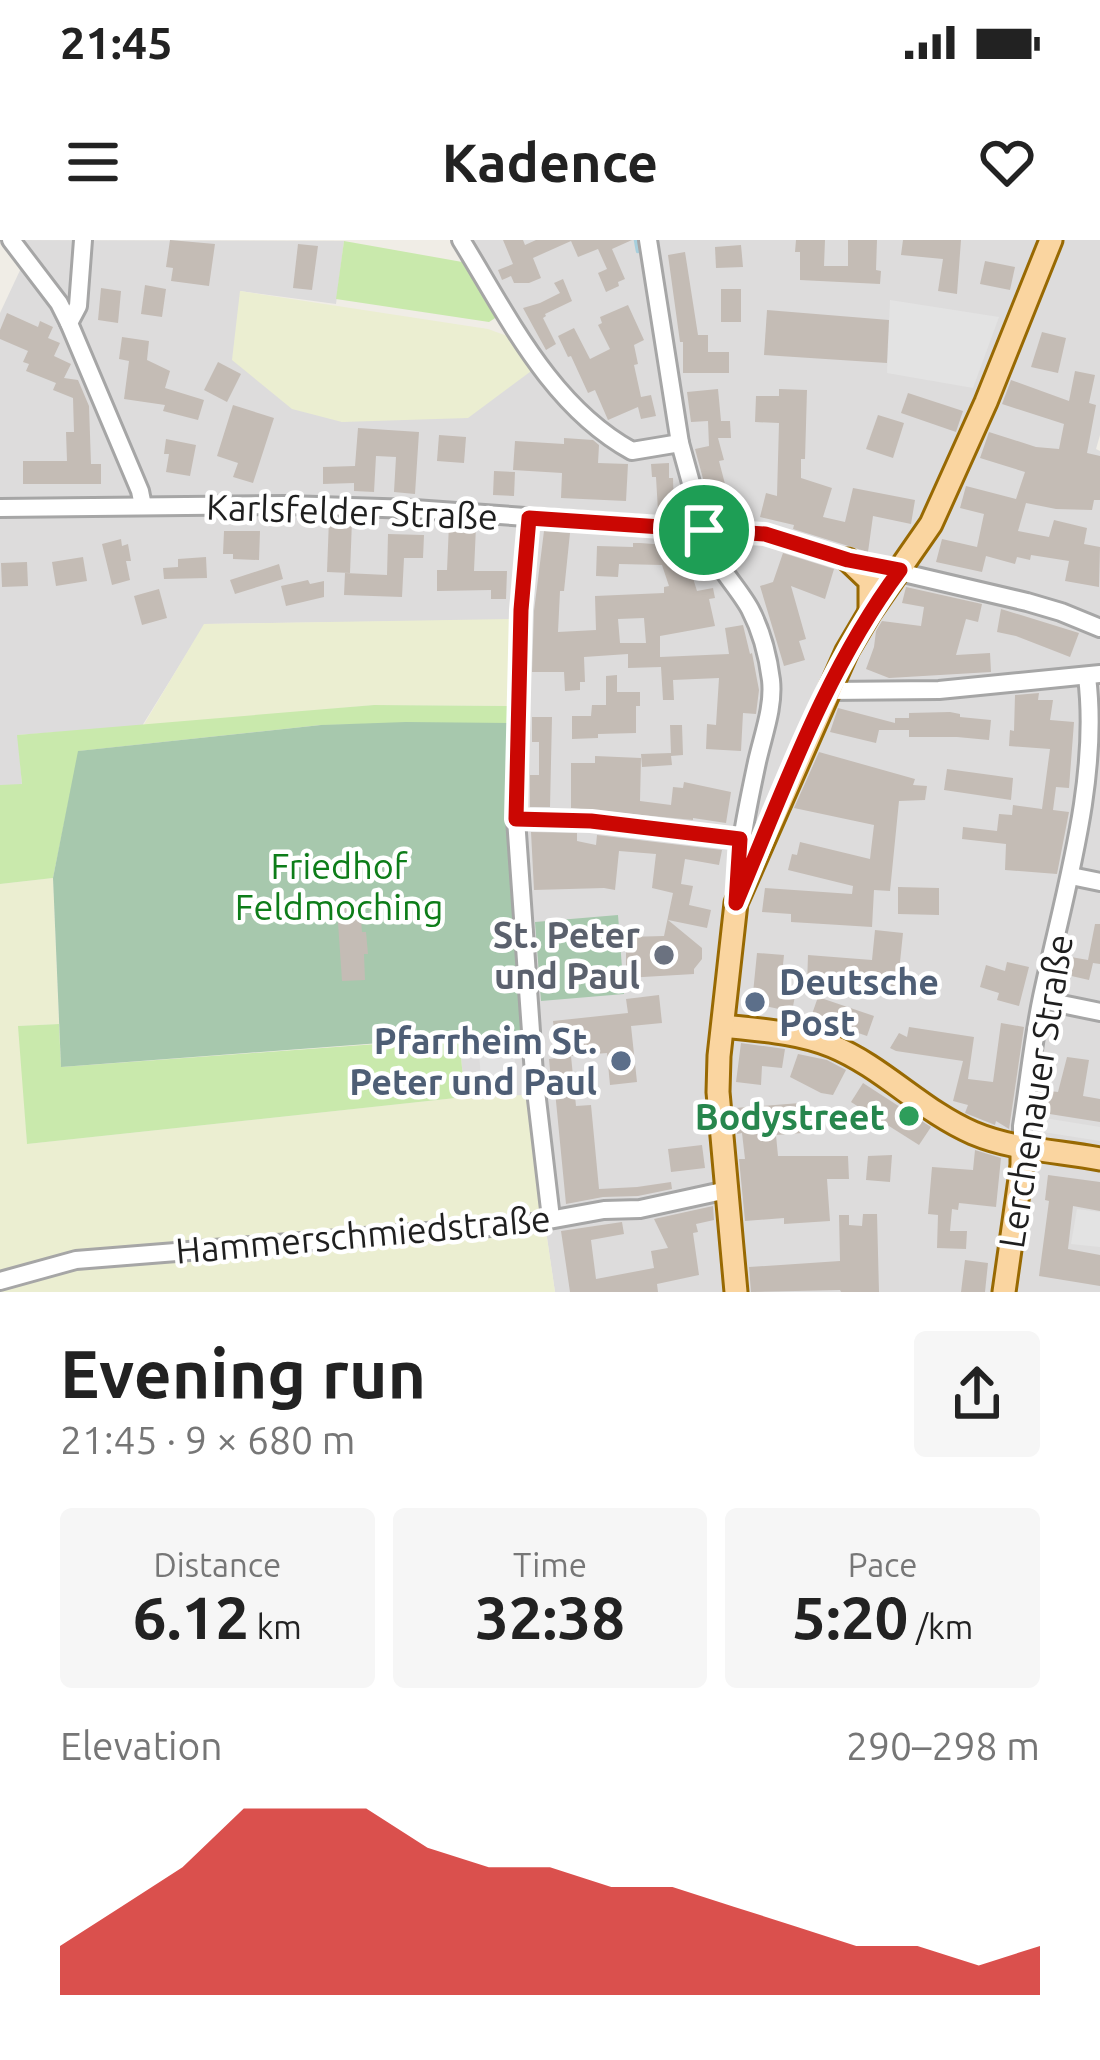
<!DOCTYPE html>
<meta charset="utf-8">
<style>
body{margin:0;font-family:Ubuntu,sans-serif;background:#f6f6f6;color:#222;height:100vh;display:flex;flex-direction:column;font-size:45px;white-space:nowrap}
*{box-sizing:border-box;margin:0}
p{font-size:39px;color:#767676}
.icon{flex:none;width:66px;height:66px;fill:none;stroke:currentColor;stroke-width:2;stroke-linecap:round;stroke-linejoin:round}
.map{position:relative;height:1052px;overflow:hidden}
.side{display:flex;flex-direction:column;background:#fff;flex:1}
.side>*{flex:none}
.pin{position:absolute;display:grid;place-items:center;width:102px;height:102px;color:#fff;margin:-51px;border:6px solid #fff;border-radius:50%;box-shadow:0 3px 12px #0007}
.round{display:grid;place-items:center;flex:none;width:126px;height:126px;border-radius:12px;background:#f6f6f6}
.summary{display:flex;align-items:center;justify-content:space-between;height:204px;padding:0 60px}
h1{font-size:66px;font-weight:700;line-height:90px}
.metrics{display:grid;grid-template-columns:repeat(3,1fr);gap:18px;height:204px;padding:12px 60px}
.metrics div{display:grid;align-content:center;border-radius:12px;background:#f6f6f6;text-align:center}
.metrics b{font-size:60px;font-weight:700}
.metrics small{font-size:33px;font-weight:400}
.metrics p{font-size:33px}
.chart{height:336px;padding:24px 60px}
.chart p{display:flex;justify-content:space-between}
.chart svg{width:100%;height:216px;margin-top:12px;fill:#cb0703;opacity:.7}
.status{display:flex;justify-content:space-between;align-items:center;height:84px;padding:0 60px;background:#fff;direction:ltr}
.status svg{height:33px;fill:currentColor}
header{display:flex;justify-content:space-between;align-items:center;height:156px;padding:0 60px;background:#fff;font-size:54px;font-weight:700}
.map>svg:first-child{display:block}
</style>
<div class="status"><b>21:45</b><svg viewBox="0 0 49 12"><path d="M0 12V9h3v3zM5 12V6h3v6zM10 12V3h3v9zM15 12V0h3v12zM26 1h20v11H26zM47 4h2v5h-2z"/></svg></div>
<header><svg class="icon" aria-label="menu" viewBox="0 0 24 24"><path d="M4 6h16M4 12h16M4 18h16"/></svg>Kadence<svg class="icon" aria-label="heart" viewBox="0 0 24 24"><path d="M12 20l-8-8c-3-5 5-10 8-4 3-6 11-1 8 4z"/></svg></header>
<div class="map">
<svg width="1100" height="1052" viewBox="0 0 1100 1052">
<rect width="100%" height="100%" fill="#f0ede6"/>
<!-- residential -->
<path fill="#dddcdc" d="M1,0L344,1L336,64L240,51L342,182L357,180L537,126L466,0H1100V195L1096,209L1100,211V1052H555L526,856L465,857L459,798L525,792L511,483L507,466L510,380L205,384L142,486L18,495L22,545H0V73L22,26Z"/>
<!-- farmland -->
<g fill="#ebeed1">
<path d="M240,51L488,89L513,98L538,126L468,178L342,182L292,169L232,120Z"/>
<path d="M510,379L507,466L374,465L143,486L204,384Z"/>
<path d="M53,638L59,784L19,786L27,904L465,857L526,855L555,1052H0V644Z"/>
</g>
<!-- grass -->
<g fill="#c9e9ac">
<path d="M344,1L468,23L500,75L489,82L336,59Z"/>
<path d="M374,465L507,466L511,483L321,485L79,511L53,638L0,644V545L22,544L17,495Z"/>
<path d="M59,784L61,827L459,798L465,857L27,904L18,786Z"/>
</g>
<!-- cemetery -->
<g fill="#a7c8ad">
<path d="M406,482L511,483L526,792L61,827L53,638L78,511L321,485Z"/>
<path d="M618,675L624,754L541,761L535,682Z"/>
</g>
<!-- parking -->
<g fill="#e3e3e3">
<path d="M890,60L999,77L973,148L887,133Z"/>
<path d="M513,799L517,848L482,850L478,802Z"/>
<path d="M1032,876L1100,887V901L1030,890Z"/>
<path d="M1077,969L1100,972V1007L1071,1004Z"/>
</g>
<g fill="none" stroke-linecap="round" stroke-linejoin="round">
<!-- stream -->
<path stroke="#a7cfdd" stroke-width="4.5" d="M636,0L638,11"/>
</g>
<!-- building -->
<g fill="#c4bcb5" fill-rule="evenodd">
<path d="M170,0L215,4L209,46L171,41L173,28L166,27Z"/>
<path d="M503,0H523L525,5L536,0H632L612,9L625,39L618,42L619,46L606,52L598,33L607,29L598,9L578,17L571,1L533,18L541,38L529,43H514L511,36L502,40L498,30L513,24Z"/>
<path d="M796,0H825L824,26H848V0H877L876,30L881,31L880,44L800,40V12H795Z"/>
<path d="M903,0H961L957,54L938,51L943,19L901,15Z"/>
<path d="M298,4L318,6L312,50L293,48Z"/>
<path d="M741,5L743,27L716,28L715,7Z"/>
<path d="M685,12L698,95H708V112H729V133H683V102H680L668,15Z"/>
<path d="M985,21L1015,27L1010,50L980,44Z"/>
<path d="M563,39L572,61L545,74L546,76L543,78L556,104L546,110L523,68L540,63L560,53L554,43Z"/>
<path d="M145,45L166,49L162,77L141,74Z"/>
<path d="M101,48L121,51L118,83L98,80Z"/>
<rect x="721" y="49" width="20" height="33"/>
<path d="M628,65L644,100L634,105L638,124L634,125L641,157L651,155L656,176L641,179L638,167L608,180L595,150L588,153L571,116L568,117L558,96L574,88L590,119L610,109L598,85L602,83L600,77Z"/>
<path d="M767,70L889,80L887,123L764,115Z"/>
<path d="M7,73L38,87L40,81L53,87L48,98L60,103L54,116L71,124L64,138L78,140L89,166L91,224H101V244H23V221H67L66,192H74L73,158L53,150L56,143L26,131L29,124L23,122L28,111L0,99V90Z"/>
<path d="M1042,92L1066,98L1058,133L1031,127Z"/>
<path d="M122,97L149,101L147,120L170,131L165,148L204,160L198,180L163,171L165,165L124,159L129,121L119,119Z"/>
<path d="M218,122L241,134L227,162L204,150Z"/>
<path d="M1075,131L1095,135L1089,163L1096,165L1087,213L1100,216V260H1094L1092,270L1056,269L1026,263L1018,291L1049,297L1054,280L1087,288L1084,304L1100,307L1099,347L1065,341L1069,321L1031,315L1030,320L1017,317L1015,324L986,316L982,332L936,322L942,299L977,307L984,274L960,268L966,246L1016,259L1025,232L980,218L989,192L1036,207L1059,209L1064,184L1002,164L1011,140L1069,161Z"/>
<path d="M718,149L721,181H730L731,198H718L724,220L719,221L731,267L712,272L695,209L709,206L708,181L691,182L687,152Z"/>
<path d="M779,149L807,150L805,219H801V238L832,248L823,277L845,282L853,248L915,260L911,284L873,276L868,312L793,289L794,285L760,277L766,253L777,256L779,183L755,182L756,156H779Z"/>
<path d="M908,153L963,171L956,192L901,173Z"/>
<path d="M233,165L274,178L253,243L233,237L238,223L217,216Z"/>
<path d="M878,175L904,183L893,218L866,209Z"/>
<path d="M358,188L419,192L415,254L394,252L396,217L376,216L374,252L354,251V243L323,244V227L355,226Z"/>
<path d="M439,195L466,197L464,223L437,221Z"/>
<path d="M564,198L593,200L599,205L598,223L628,224L626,261L561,258L562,233L513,230L515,201L564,204Z"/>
<path d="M166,199L196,205L190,236L166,232L169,214H164Z"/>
<path d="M669,223V238H673L674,270L658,271L656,237H652L651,224Z"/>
<path d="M494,231L515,232L514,256L493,255Z"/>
<path d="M329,279L352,280L350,333L327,332Z"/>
<path d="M449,284L476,286L474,331H507L506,359H491V350L437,351V330H447Z"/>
<path d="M224,291H260L259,320L233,319V314H223Z"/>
<path d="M544,291L570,293L564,351H560L558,392L596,390L595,356L664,353V347L669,346L662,325L619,324L618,337L596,336L597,306L633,307V303H640L680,306L684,320L687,319L697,351L713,348L715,358L709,359L715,386L660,396V417L729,414L725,388L743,385L750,414L752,413L759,450L756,474L743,473L741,511L706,509L707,484L716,485L719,438L673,440L674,460H663L661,427L628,428V414L584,417L585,442H580V450L565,451L564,432H532L534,371ZM644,378L646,403H620L618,379Z"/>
<path d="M388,294L424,295L423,318H404L402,357L344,355L345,333L387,335Z"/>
<path d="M121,299L122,306L128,304L131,321H126L130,340L112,345L102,304Z"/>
<path d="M783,313L834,329L825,359L791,346L806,399L799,401L805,420L784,426L760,346L773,342Z"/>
<path d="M83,317L87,341L56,346L52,322Z"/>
<path d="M206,317L207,338L164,339L163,328L178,327V319Z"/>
<path d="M27,322L28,346L2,347L1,323Z"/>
<path d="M279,324L283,339L235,354L230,340Z"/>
<path d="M308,340L310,344L324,341V357L286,366L281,346Z"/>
<path d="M906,347L982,364L978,382L966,379L956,415L990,413L991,432L889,438L866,429L874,407L876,391L882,381L921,386L924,367L902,363Z"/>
<path d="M159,349L167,378L142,385L134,356Z"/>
<path d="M1001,369L1079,393L1070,417L1016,396L997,392Z"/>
<path d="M617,435V452H640V466H636V493L598,494V498L572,499V476H591L592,465H606V436Z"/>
<path d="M1039,453L1038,460H1053L1050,480L1074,482L1069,548L1056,547L1053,570L1069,572L1057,634L1005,630L1006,604L962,599L963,587L997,591L999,574L1012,575L1013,565L1042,569L1050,509L1009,506L1010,490L1014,491L1015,455Z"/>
<path d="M838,468L895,483V478H909V473L950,472L960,474V477L991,480L989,500L957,497H909V490H879L876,503L830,492Z"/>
<path d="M532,477H552L550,567H530V535H539V502H532Z"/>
<path d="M670,485H682L683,515L671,516L672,525L642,527L641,514L671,513Z"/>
<path d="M819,512L915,539L913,545L927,546L925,560L899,561L890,651L874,650L872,687L791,682V674L762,672L765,648L852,654L853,646L788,630L792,614L797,615L800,602L870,619L874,585L794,568Z"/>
<path d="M595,516L641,518L640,561L671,565L673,547L683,548L684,542L731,552L726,583L693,578V580L571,568V523H595Z"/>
<path d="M947,529L1013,538L1011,560L944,550Z"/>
<path d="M531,592L577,593V601L596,605L597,595L722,610L719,625L685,619L681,644L693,646L689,665L711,670L707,688L668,680L702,708V719L694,729V734L626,738V697L664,696L673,653L652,648L656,614L619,611L615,650L604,648L534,650Z"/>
<path d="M898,647L939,648V675L898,674Z"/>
<path d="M360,667L362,692H366L368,714H364L365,740L342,741L337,668Z"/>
<path d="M1095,684H1100V724L1093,723L1089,740L1067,735L1071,717L1088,720Z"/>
<path d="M875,690L903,693L897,751L807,746L808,715L872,720Z"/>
<path d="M757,713L784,715L781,743L796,750L792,772L752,763Z"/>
<path d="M1007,722L1029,727L1019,766L997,760L999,753L980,747L986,725L1005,731Z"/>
<path d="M659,755L662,783L631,786L637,842L610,845L607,813L571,816L576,866L591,865L599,949L637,947L671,942L672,949L638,956L603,957L566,964L555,851H552L549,819L557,818L553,781L628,773L626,759Z"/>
<path d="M818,757L874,776L867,796L811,777Z"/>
<path d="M1001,783L1024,787L1009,889L996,881L995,885L965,873L968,865L953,861L963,821L896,811L890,808L899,793L907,797L909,787L974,797L968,839L993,842Z"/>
<path d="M741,803L785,809L782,828L762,826L761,845L736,842Z"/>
<path d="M798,814L827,820L846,830L833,855L821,853L790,837Z"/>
<path d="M1067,817L1089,820L1083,856L1100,859V882L1037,872L1040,850L1058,852Z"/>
<path d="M863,843L931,887L919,905L851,862Z"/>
<path d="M800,863L802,893L776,895L778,916H848L849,939H827L830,981L784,984V978L745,981L739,919H745L742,893L737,894L735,868Z"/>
<path d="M702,905L705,928L671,932L668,909Z"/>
<path d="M975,910L1001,918L996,967L959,963L958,970L952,969L950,991H967L966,1009L937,1008L938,975L928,974L932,927L973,930Z"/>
<path d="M892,915L890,942L866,940L868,916Z"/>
<path d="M1048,935L1100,942V971L1073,966L1068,1009L1100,1015V1046L1039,1036L1049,961L1045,960Z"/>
<path d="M713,966L714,980L696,984L698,992L693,993L699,1035L657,1044L658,1052H570L561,991L622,982L624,994L591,1000L596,1039L654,1028L651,1011L668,1008L654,979Z"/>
<path d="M863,974H877L879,1052H841L840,1050L751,1052L749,1027L840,1021L839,975H849V985L862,986Z"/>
<path d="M965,1020L988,1023L985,1052H961Z"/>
</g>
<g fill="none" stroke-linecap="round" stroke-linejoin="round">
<!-- minor casing -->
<g stroke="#a6a6a6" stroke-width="22">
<g id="minor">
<path d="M11,0L59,63L69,83L140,251L143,266"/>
<path d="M461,0C508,76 550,166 632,211L680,203"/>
<path d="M648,0L680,203L704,290C704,313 738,346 750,369C761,390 768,416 771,440C774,467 763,495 757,522C748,565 739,606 737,650"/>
<path d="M69,83L78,66L83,0"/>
<path d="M0,268L286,265L414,269L765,294L848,320L1027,362L1061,372L1100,388"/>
<path d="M529,278L521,370L516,579L534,834L551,978"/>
<path d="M827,451L939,450L1100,434"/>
<path d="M516,579L591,581L740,599"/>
<path d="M1071,636L1100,642"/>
<path d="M1042,760L1100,772"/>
<path d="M1022,906V886C1029,843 1033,800 1042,757C1063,657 1100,540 1087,437"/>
<path d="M0,1041L76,1020L527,984L604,970L640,969L727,950"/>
</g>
</g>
<!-- major casing -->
<g stroke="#986902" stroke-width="27">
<g id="major">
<path d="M848,320L870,341V369"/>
<path d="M723,786C759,790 798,792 832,806C883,827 922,871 973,893C1013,910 1058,911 1100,919"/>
<path d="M736,1052L718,852L719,816L736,663L847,411L870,372L931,284L986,162L1051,0"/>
<path d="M1004,1052L1022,925V906"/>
</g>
</g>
<!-- minor -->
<use href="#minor" stroke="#fff" stroke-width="16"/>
<!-- major -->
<use href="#major" stroke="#fad5a0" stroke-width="21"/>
</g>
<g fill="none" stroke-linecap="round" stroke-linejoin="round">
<!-- route casing -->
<g stroke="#fff" stroke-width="24">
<path id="route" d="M529,278L765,294L848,320L900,330C826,429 784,549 736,663L740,599L591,581L516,579L521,370Z"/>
</g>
<!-- route -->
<use href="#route" stroke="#cb0703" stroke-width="15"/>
</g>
<!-- markers -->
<circle fill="#6b7280" stroke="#fff" stroke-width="4.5" cx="664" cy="715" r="12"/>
<g fill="#5c6f8a" stroke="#fff" stroke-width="4.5">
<circle cx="755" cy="762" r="12"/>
<circle cx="621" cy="821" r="12"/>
</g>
<circle fill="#2e9e5b" stroke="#fff" stroke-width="4.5" cx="909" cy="876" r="12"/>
<g text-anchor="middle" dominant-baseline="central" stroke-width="9" stroke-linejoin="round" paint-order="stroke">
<!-- street labels -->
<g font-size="36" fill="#1f1f1f" stroke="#fff">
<text transform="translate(352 271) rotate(2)">Karlsfelder Straße</text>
<text transform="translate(1035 851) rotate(-81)">Lerchenauer Straße</text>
<text transform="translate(363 994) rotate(-5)">Hammerschmiedstraße</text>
</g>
<!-- park labels -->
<g font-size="36" fill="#0d7d19" stroke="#fff">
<text x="339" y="625">Friedhof<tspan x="339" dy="41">Feldmoching</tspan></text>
</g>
<!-- worship labels -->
<g font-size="36" font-weight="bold" fill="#5b616d" stroke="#fff" text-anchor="end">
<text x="640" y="694">St. Peter<tspan x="640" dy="41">und Paul</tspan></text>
</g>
<!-- service labels -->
<g font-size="36" font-weight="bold" fill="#4e5e75" stroke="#fff" text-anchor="start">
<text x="779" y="741">Deutsche<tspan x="779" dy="41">Post</tspan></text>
<text x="597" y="800" text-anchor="end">Pfarrheim St.<tspan x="597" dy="41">Peter und Paul</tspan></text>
</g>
<!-- leisure labels -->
<g font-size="36" font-weight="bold" fill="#27864d" stroke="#fff" text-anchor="end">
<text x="885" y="876">Bodystreet</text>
</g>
</g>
</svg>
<div class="pin" style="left:704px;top:290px;background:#1e9e55"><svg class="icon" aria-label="arrive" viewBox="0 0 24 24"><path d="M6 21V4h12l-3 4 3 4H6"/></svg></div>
</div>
<section class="side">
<div class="summary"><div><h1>Evening run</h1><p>21:45 · 9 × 680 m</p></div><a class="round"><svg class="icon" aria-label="share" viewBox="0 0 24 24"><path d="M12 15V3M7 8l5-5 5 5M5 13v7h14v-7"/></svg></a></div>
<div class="metrics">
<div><p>Distance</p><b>6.12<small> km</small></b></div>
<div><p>Time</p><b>32:38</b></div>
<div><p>Pace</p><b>5:20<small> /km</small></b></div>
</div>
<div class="chart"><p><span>Elevation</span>290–298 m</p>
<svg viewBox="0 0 160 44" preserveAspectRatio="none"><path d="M0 44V34L10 26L20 18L30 6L40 6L50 6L60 14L70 18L80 18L90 22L100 22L110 26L120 30L130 34L140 34L150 38L160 34V44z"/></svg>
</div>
</section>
